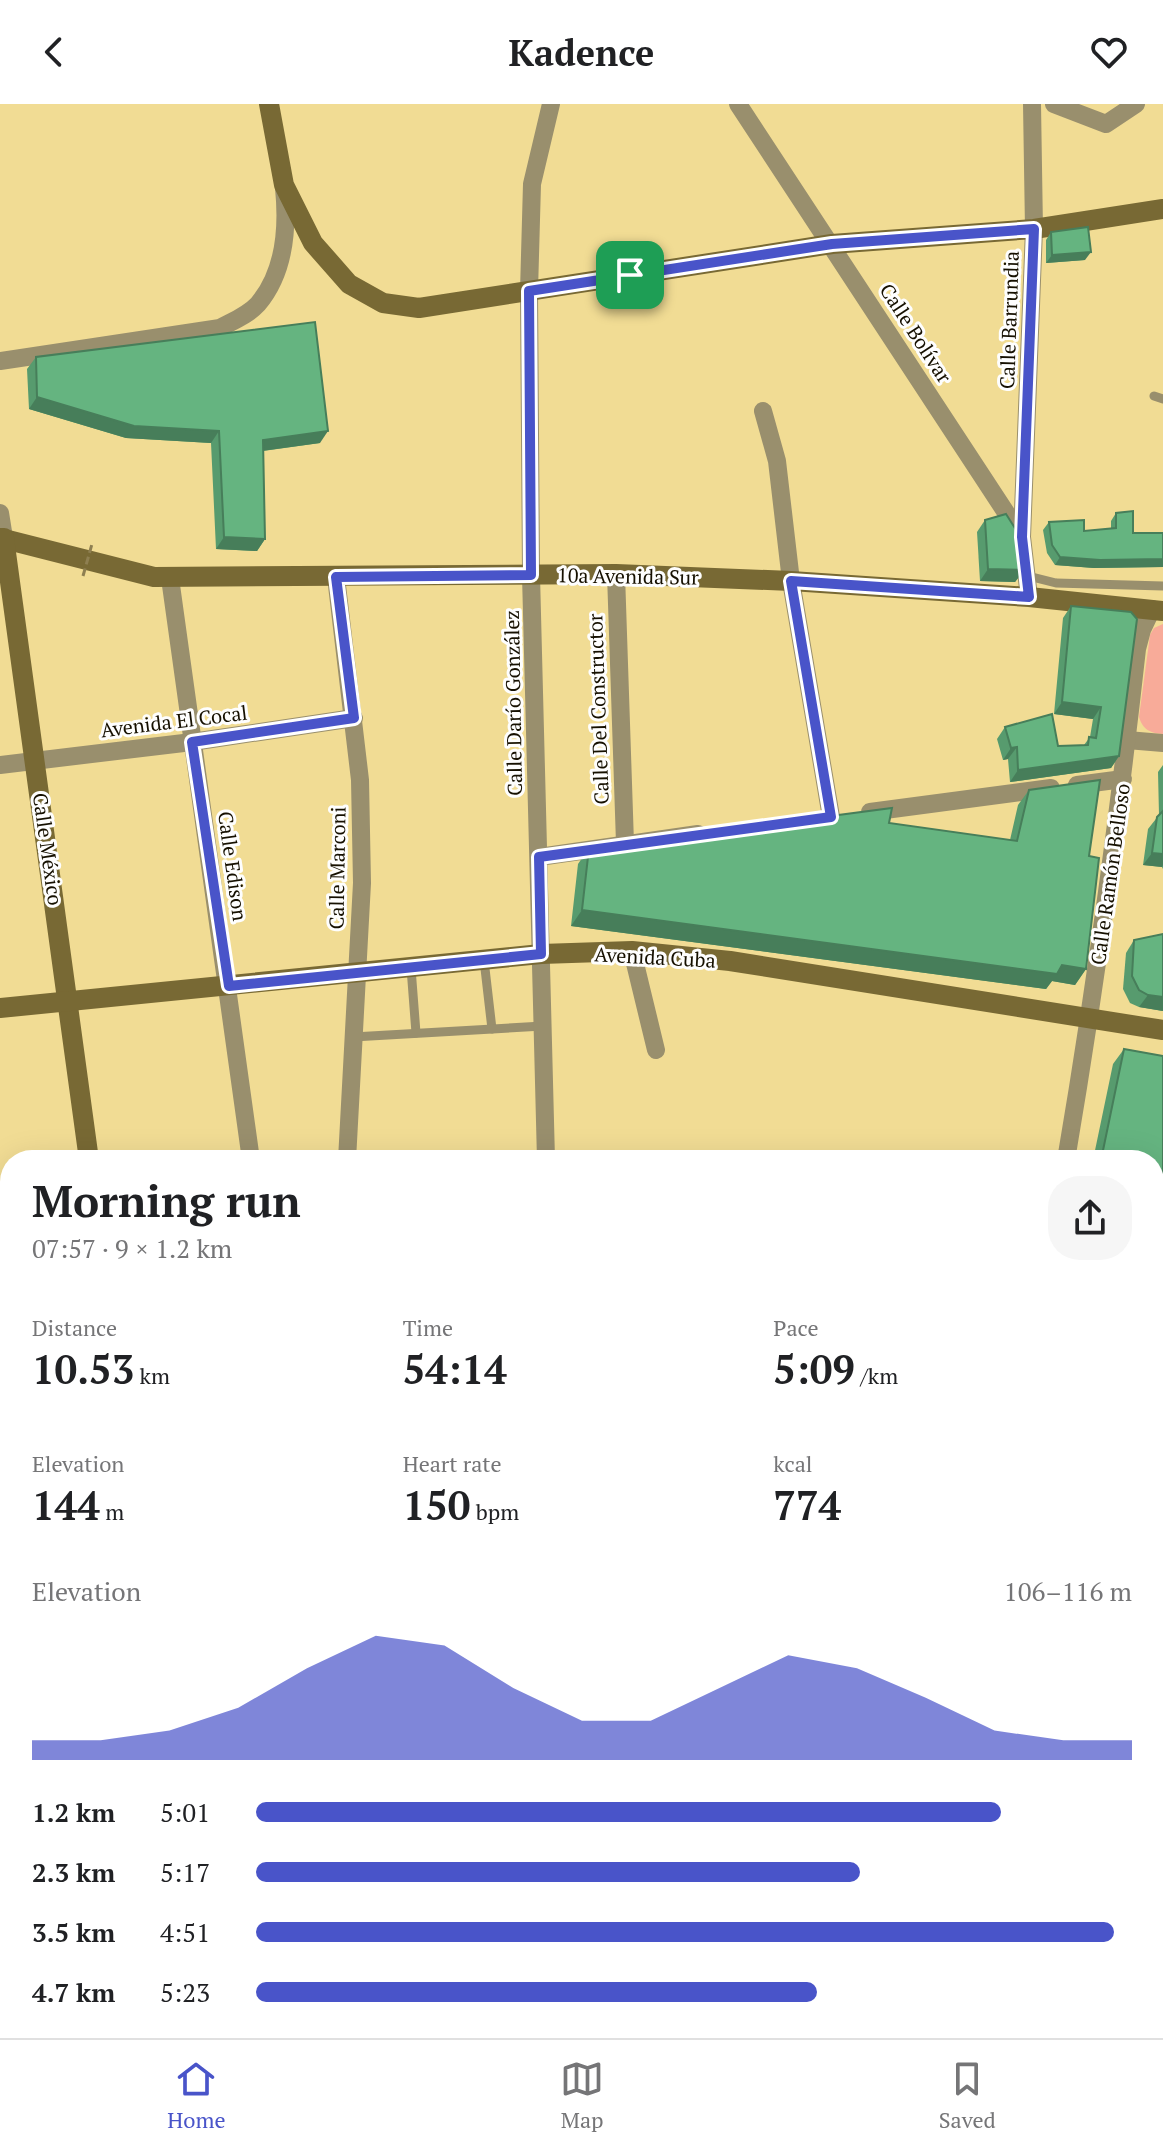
<!DOCTYPE html>
<meta charset="utf-8">
<style>
body{margin:0;font-family:"PT Serif",serif;background:#f6f6f6;color:#202124;height:100vh;display:flex;flex-direction:column;font-size:30px;white-space:nowrap}
*{box-sizing:border-box;margin:0}
p{font-size:26px;color:#757577}
.icon{flex:none;width:44px;height:44px;fill:none;stroke:currentColor;stroke-width:2;stroke-linecap:round;stroke-linejoin:round}
.map{position:relative;flex:1;overflow:hidden}
.side{position:absolute;left:0px;top:1046px;width:1164px;height:888px;display:flex;flex-direction:column;background:#fff;border-radius:32px 32px 0 0;box-shadow:0 8px 32px #0002}
.side>*{flex:none}
.pin{position:absolute;display:grid;place-items:center;width:68px;height:68px;color:#fff;margin:-34px;border-radius:16px;box-shadow:0 4px 12px #0006}
.round{display:grid;place-items:center;flex:none;width:84px;height:84px;border-radius:32px;background:#f6f6f6}
.overview{display:flex;align-items:center;justify-content:space-between;height:136px;padding:0 32px}
h1{font-size:44px;font-weight:700;line-height:60px}
.figures{display:grid;grid-template-columns:repeat(3,1fr);gap:12px;height:136px;padding:8px 32px}
.figures div{display:grid;align-content:center}
.figures b{font-size:40px;font-weight:700}
.figures small{font-size:22px;font-weight:400}
.figures p{font-size:22px}
.chart{height:224px;padding:16px 32px}
.chart p{display:flex;justify-content:space-between}
.chart svg{width:100%;height:144px;margin-top:8px;fill:#4954c9;opacity:.7}
ul{padding:0 32px;list-style:none;font-size:26px}
li{display:grid;grid-template-columns:128px 96px 1fr;align-items:center;height:60px}
li i{height:20px;border-radius:10px;background:#4954c9}
header{display:flex;justify-content:space-between;align-items:center;height:104px;padding:0 32px;background:#fff;font-size:36px;font-weight:700}
.menu{display:flex;justify-content:space-around;align-items:center;height:112px;border-top:2px solid #e0e0e0;background:#fff;font-size:22px;color:#757577}
.menu a{display:grid;justify-items:center;gap:4px}
.menu .current{color:#4954c9}
.map>svg:first-child{display:block}
</style>
<header><svg class="icon" aria-label="back" viewBox="0 0 24 24"><path d="M15 5l-7 7 7 7"/></svg>Kadence<svg class="icon" aria-label="heart" viewBox="0 0 24 24"><path d="M12 20l-8-8c-3-5 5-10 8-4 3-6 11-1 8 4z"/></svg></header>
<div class="map">
<svg width="1163" height="1934" viewBox="0 0 1163 1934">
<rect width="100%" height="100%" fill="#f1dc94"/>
<!-- green -->
<g fill="#f8ab99">
<path d="M1163,520V630C1150,629 1143,626 1139,613L1150,531L1154,524Z"/>
<path d="M1154,1789L1163,1790V1934H1092L1084,1924H1154Z"/>
<path d="M728,1924H847L845,1934H723Z"/>
</g>
<g fill="none" stroke-linecap="round" stroke-linejoin="round">
<!-- lane -->
<g stroke="#998f6d" stroke-width="9">
<path d="M1154,292L1163,295"/>
<path d="M1028,472L1056,479L1163,482"/>
<path d="M484,856L492,925"/>
<path d="M411,864L416,929"/>
<path d="M353,933L543,922"/>
</g>
<!-- street -->
<g stroke="#998f6d" stroke-width="18">
<path d="M738,0L1022,433L1029,493"/>
<path d="M1054,0L1106,20L1136,0"/>
<path d="M0,257L220,224C233,217 248,211 258,200C285,168 288,123 284,84"/>
<path d="M763,307L777,357L791,477L831,713"/>
<path d="M0,409L4,434"/>
<path d="M1022,433L1034,125L1032,0"/>
<path d="M616,470L625,739"/>
<path d="M336,473L360,676L362,779L347,1056"/>
<path d="M170,474L251,1056"/>
<path d="M1127,636L1163,639"/>
<path d="M0,661L192,638L354,614"/>
<path d="M1077,681L1123,675"/>
<path d="M870,708L1051,684"/>
<path d="M539,753L698,730"/>
<path d="M632,847L656,946"/>
<path d="M546,1056L531,471L529,187L532,80L551,0"/>
<path d="M1066,1056C1095,886 1118,716 1137,545L1142,526L1152,505"/>
<path d="M0,1164L10,1163"/>
<path d="M0,1435L10,1434"/>
<path d="M0,1510L10,1605"/>
<path d="M0,1693L10,1691"/>
<path d="M538,1924L551,1934"/>
<path d="M918,1924L920,1934"/>
<path d="M1055,1924L1069,1934"/>
<path d="M366,1934L374,1924"/>
<path d="M503,1934L513,1924"/>
<path d="M669,1934L670,1924"/>
<path d="M984,1934L1031,1924"/>
</g>
<!-- secondary -->
<g stroke="#786934" stroke-width="20">
<path d="M269,0L284,81L313,139L349,180L383,199L419,204L832,140L1034,125L1163,105"/>
<path d="M0,434L154,473L616,470L791,477L1029,493L1163,507"/>
<path d="M4,434L89,1056"/>
<path d="M0,904L541,850L632,847L730,857L1163,926"/>
<path d="M196,1924L197,1934"/>
</g>
<!-- path-bridge -->
<path stroke="#8e7f51" stroke-width="3" stroke-dasharray="8 4" stroke-linecap="butt" d="M83,472L92,440"/>
</g>
<!-- wall -->
<g fill="#579b6e">
<path d="M1051,128L1085,156L1046,159V136Z"/>
<path d="M36,253L320,339L263,347L265,435L257,447L216,445L211,339L126,334L29,305L27,265Z"/>
<path d="M1116,409L1133,429H1163V463L1094,464L1055,461L1047,449L1043,426L1049,418L1084,427L1111,425V417Z"/>
<path d="M985,416L1024,466L1015,478L980,477L977,428Z"/>
<path d="M1071,502L1119,652L1111,664L1010,678L1008,655L1003,656L997,635L1005,623L1058,642L1084,641L1090,633L1093,615L1054,610L1063,514Z"/>
<path d="M1163,661V765L1162,763L1143,761L1148,725L1159,711L1158,668Z"/>
<path d="M1029,686L1089,752L1086,865L1075,881L1052,877L1046,885L571,822L578,760L589,744L674,737L677,732L889,719L1010,736L1018,701Z"/>
<path d="M1134,836L1163,907L1139,903L1130,899L1123,885L1126,849Z"/>
<path d="M1124,945L1163,952V1212L1154,1210V1056H1093L1113,960Z"/>
</g>
<!-- shaded-wall -->
<g fill="#477e5a">
<path d="M1091,148L1085,156L1046,159L1052,151Z"/>
<path d="M37,293L219,327L211,339L126,334L29,305Z"/>
<path d="M328,327L320,339L254,348L263,336Z"/>
<path d="M224,433L265,435L257,447L216,445Z"/>
<path d="M1060,453L1163,455V463L1094,464L1055,461Z"/>
<path d="M988,465L1024,466L1015,478L980,477Z"/>
<path d="M1062,598L1101,603L1093,615L1054,610Z"/>
<path d="M1017,643L1008,655L1003,656L1011,644Z"/>
<path d="M1119,652L1111,664L1010,678L1018,666Z"/>
<path d="M1152,749L1163,750V761L1162,763L1143,761Z"/>
<path d="M582,806L1062,861L1086,865L1075,881L1052,877L1046,885L571,822Z"/>
<path d="M1148,891L1163,893V907L1139,903Z"/>
<path d="M1154,1192L1163,1194V1212L1154,1210Z"/>
</g>
<!-- building -->
<g fill="#65b480" stroke="#477e5a" stroke-width="2">
<path d="M1088,123L1091,148L1052,151L1051,128Z"/>
<path d="M315,218L328,327L263,336L265,435L224,433L219,327L134,322L37,293L36,253Z"/>
<path d="M1133,407V429H1163V455L1100,456L1060,453L1052,441L1049,418L1084,416V427L1116,424V409Z"/>
<path d="M1006,410L1020,432L1024,466L988,465L985,416Z"/>
<path d="M1071,502L1131,508L1137,515L1119,652L1018,666L1017,643L1011,644L1005,623L1052,610L1058,642L1088,641L1089,633L1096,634L1101,603L1062,598Z"/>
<path d="M1100,676L1089,752L1099,754L1086,865L1062,861L1057,870L582,806L589,744L634,738L675,737L677,732L892,704L889,719L1017,737L1029,686Z"/>
<path d="M1163,707V750L1152,749L1157,713Z"/>
<path d="M1163,830V893L1148,891L1139,886L1132,872L1134,836Z"/>
<path d="M1124,945L1163,952V1194L1154,1192V1056H1101Z"/>
</g>
<g fill="none" stroke-linecap="round" stroke-linejoin="round">
<!-- route casing -->
<g stroke="#fff" stroke-width="16">
<path id="route" d="M1034,125L1022,433L1029,493L791,477L831,713L539,753L541,850L229,882L192,638L354,614L336,473L531,471L529,187L832,140Z"/>
</g>
<!-- route -->
<use href="#route" stroke="#4954c9" stroke-width="10"/>
</g>
<g text-anchor="middle" dominant-baseline="central" stroke-width="6" stroke-linejoin="round" paint-order="stroke">
<!-- street labels -->
<g font-size="20" fill="#161000" stroke="#fefefe">
<text transform="translate(1009 216) rotate(-88)">Calle Barrundia</text>
<text transform="translate(916 229) rotate(57)">Calle Bolívar</text>
<text transform="translate(628 472) rotate(1)">10a Avenida Sur</text>
<text transform="translate(513 599) rotate(-91)">Calle Darío González</text>
<text transform="translate(598 605) rotate(-92)">Calle Del Constructor</text>
<text transform="translate(174 617) rotate(-7)">Avenida El Cocal</text>
<text transform="translate(48 745) rotate(82)">Calle México</text>
<text transform="translate(233 762) rotate(82)">Calle Edison</text>
<text transform="translate(337 764) rotate(-89)">Calle Marconi</text>
<text transform="translate(1110 770) rotate(-82)">Calle Ramón Belloso</text>
<text transform="translate(655 853) rotate(3)">Avenida Cuba</text>
</g>
</g>
</svg>
<div class="pin" style="left:630px;top:171px;background:#1e9e55"><svg class="icon" aria-label="arrive" viewBox="0 0 24 24"><path d="M6 21V4h12l-3 4 3 4H6"/></svg></div>
<section class="side">
<div class="overview"><div><h1>Morning run</h1><p>07:57 · 9 × 1.2 km</p></div><a class="round"><svg class="icon" aria-label="share" viewBox="0 0 24 24"><path d="M12 15V3M7 8l5-5 5 5M5 13v7h14v-7"/></svg></a></div>
<div class="figures">
<div><p>Distance</p><b>10.53<small> km</small></b></div>
<div><p>Time</p><b>54:14</b></div>
<div><p>Pace</p><b>5:09<small> /km</small></b></div>
</div>
<div class="figures">
<div><p>Elevation</p><b>144<small> m</small></b></div>
<div><p>Heart rate</p><b>150<small> bpm</small></b></div>
<div><p>kcal</p><b>774</b></div>
</div>
<div class="chart"><p><span>Elevation</span>106–116 m</p>
<svg viewBox="0 0 160 44" preserveAspectRatio="none"><path d="M0 44V38L10 38L20 35L30 28L40 16L50 6L60 9L70 22L80 32L90 32L100 22L110 12L120 16L130 25L140 35L150 38L160 38V44z"/></svg>
</div>
<ul>
<li><b>1.2 km</b>5:01<i style="width:85%"></i></li>
<li><b>2.3 km</b>5:17<i style="width:69%"></i></li>
<li><b>3.5 km</b>4:51<i style="width:98%"></i></li>
<li><b>4.7 km</b>5:23<i style="width:64%"></i></li>
</ul>
</section>
</div>
<nav class="menu">
<a class="current"><svg class="icon" aria-label="home" viewBox="0 0 24 24"><path d="M3 11l9-7 9 7M6 9v11h12V9"/></svg>Home</a>
<a><svg class="icon" aria-label="map" viewBox="0 0 24 24"><path d="M3 6l6-2 6 2 6-2v14l-6 2-6-2-6 2zM9 4v14M15 6v14"/></svg>Map</a>
<a><svg class="icon" aria-label="saved" viewBox="0 0 24 24"><path d="M7 4h10v16l-5-4-5 4z"/></svg>Saved</a>
</nav>
